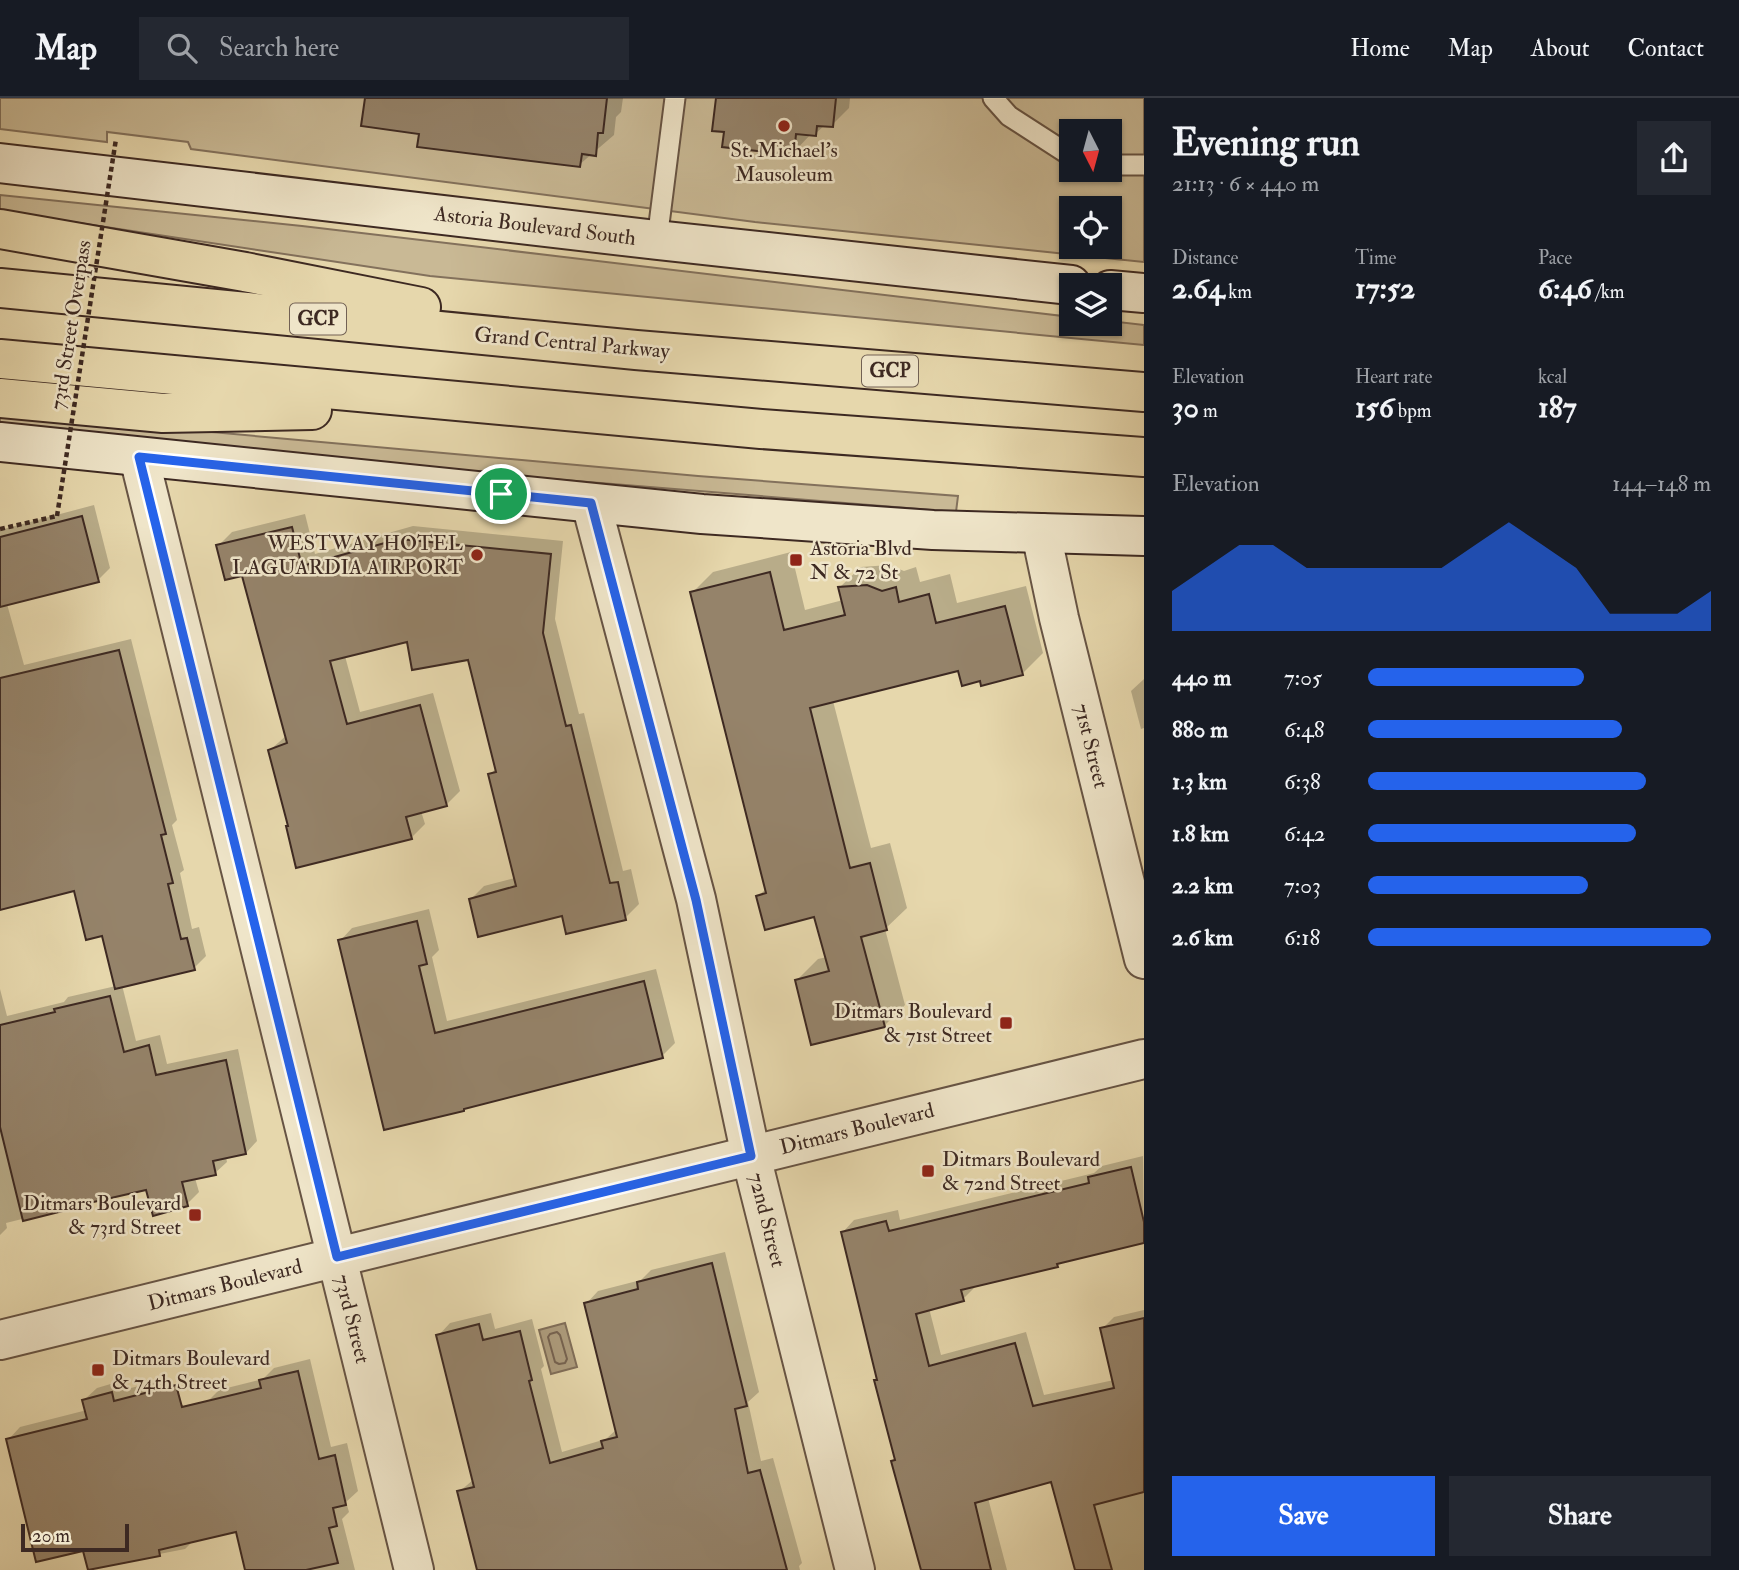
<!DOCTYPE html>
<meta charset="utf-8">
<style>
body{margin:0;font-family:"IM FELL Double Pica",serif;background:#242831;color:#f1f3f6;height:100vh;display:flex;flex-direction:column;font-size:26px;white-space:nowrap}
*{box-sizing:border-box;margin:0}
p{font-size:23px;color:#9ea1a6}
.icon{flex:none;width:38px;height:38px;fill:none;stroke:currentColor;stroke-width:2;stroke-linecap:round;stroke-linejoin:round}
.map{position:relative;flex:1;overflow:hidden}
.sheet{display:flex;flex-direction:column;background:#171b24;width:595px}
.sheet>*{flex:none}
.needle{width:46px;rotate:174deg}
.tools{position:absolute;left:1059px;top:21px;display:grid;gap:14px}
.tools a{display:grid;place-items:center;width:63px;height:63px;border-radius:0px;background:#171b24;box-shadow:0 2px 5px #0004;font-size:35px}
.scale{position:absolute;left:21px;bottom:18px;width:108px;box-sizing:border-box;padding-left:7px;border:4px solid #3d2922;border-top:0;font-size:19px;line-height:24px;white-space:nowrap;color:#3d2922;-webkit-text-stroke:5px #efe5c9;paint-order:stroke}
.pin{position:absolute;display:grid;place-items:center;width:60px;height:60px;color:#fff;margin:-30px;border:4px solid #fff;border-radius:50%;box-shadow:0 2px 7px #0007}
.round{display:grid;place-items:center;flex:none;width:74px;height:74px;border-radius:0px;background:#242831}
.summary{display:flex;align-items:center;justify-content:space-between;height:119px;padding:0 28px}
h1{font-size:38px;font-weight:800;line-height:52px}
.stats{display:grid;grid-template-columns:repeat(3,1fr);gap:10px;height:119px;padding:7px 28px}
.stats div{display:grid;align-content:center}
.stats b{font-size:30px;font-weight:800}
.stats small{font-size:19px;font-weight:400}
.stats p{font-size:19px}
.chart{height:196px;padding:14px 28px}
.chart p{display:flex;justify-content:space-between}
.chart svg{width:100%;height:126px;margin-top:7px;fill:#2563eb;opacity:.7}
.button{display:flex;gap:14px;margin-top:auto;padding:14px 28px}
.button a{flex:1;height:80px;border-radius:0px;background:#2563eb;color:#fff;font-size:28px;font-weight:800;line-height:80px;text-align:center}
.button a+a{background:#242831;color:#f1f3f6}
ul{padding:0 28px;list-style:none;font-size:23px}
li{display:grid;grid-template-columns:112px 84px 1fr;align-items:center;height:52px}
li i{height:18px;border-radius:9px;background:#2563eb}
header{display:flex;align-items:center;gap:42px;box-sizing:border-box;height:98px;padding:0 35px;background:#171b24;border-bottom:2px solid #363941}
header strong{font-size:33px}
nav{display:flex;gap:38px;margin-inline-start:auto;font-size:24px}
.search{width:490px;height:63px;background:#242831;display:flex;align-items:center;gap:18px;box-sizing:border-box;padding:0 24px;border-radius:0px;color:#9ea1a6;font-size:26px}
main{display:flex;flex:1;min-height:0}
.map>svg:first-child{display:block}
</style>
<header>
<strong>Map</strong>
<div class="search"><svg class="icon" aria-label="search" viewBox="0 0 24 24"><circle cx="10" cy="10" r="6"/><path d="M15 15l6 6"/></svg>Search here</div>
<nav><a>Home</a><a>Map</a><a>About</a><a>Contact</a></nav>
</header>
<main>
<div class="map">
<svg width="1144" height="1472" viewBox="0 0 1144 1472">
<rect width="100%" height="100%" fill="#e6d7ac"/>
<filter id="stains"><feTurbulence type="fractalNoise" baseFrequency=".00286" numOctaves="4"/><feColorMatrix values="0 0 0 0 .2 0 0 0 0 .09 0 0 0 0 .02 0 0 0 .5 -.17"/></filter>
<radialGradient id="worn" r=".72"><stop offset=".6" stop-color="#630" stop-opacity="0"/><stop offset="1" stop-color="#630" stop-opacity=".3"/></radialGradient>
<!-- green -->
<g fill="#c9b995" stroke="#83715c" stroke-width="2" fill-rule="evenodd">
<path d="M0,0H1144V164L755,124L191,51L188,44L107,34V44L0,31ZM1071,33H1110V72H1071ZM1071,110H1110V149H1071Z"/>
<path d="M0,97L302,128L1071,219V226H1110V223L1144,227V247L430,178L0,113Z"/>
<path d="M0,315L698,378L958,398L956,414L491,376L0,326Z"/>
</g>
<!-- water -->
<path fill="#ad9c7d" stroke="#806e59" stroke-width="2" d="M565,1225L577,1269L551,1276L539,1232Z"/>
<!-- shadow -->
<g fill="#0003">
<path d="M366,0H623L621,14L616,19L614,37L579,67L421,34Z"/>
<path d="M718,0H850L849,10L832,27H825L815,36H811L793,55L726,32Z"/>
<path d="M94,407L110,470L98,482L7,506L24,567L131,541L177,722L172,727L184,772L180,775L192,831L199,829L206,858L194,870L122,887L136,943L160,937L167,966L238,951L257,1043L246,1055L226,1059L227,1064L215,1075L195,1080L199,1094L187,1106L147,1090L70,1107L66,1110L6,1125L7,1130L0,1137V891L7,918L64,904L68,899L116,888L103,836L76,791L0,810V432Z"/>
<path d="M305,416L315,456L413,428L563,443L555,521L579,616L584,615L623,773L631,771L639,806L625,820L563,815L471,801L484,788L515,780L490,677L496,670L469,560L408,542L345,558L360,614L433,595L460,693L447,706L421,713L425,726L411,740L290,727L270,652L287,637L243,476L218,448L232,434Z"/>
<path d="M791,454L805,512L843,502L840,489L861,469L889,467L904,473L916,469L920,484L950,476L957,505L1026,488L1043,555L1022,576L981,581L960,571L833,603L871,750L890,745L907,810L885,831L905,907L884,928L797,882L818,861L827,859L815,817L758,798L767,790L692,495L713,474Z"/>
<path d="M1144,581V630L1141,631L1131,593Z"/>
<path d="M429,811L439,852L432,859L447,923L656,871L675,945L662,958L466,1008L340,843L352,830Z"/>
<path d="M1143,1058L1144,1143L974,1187L975,1189L963,1201L929,1210L941,1257L1026,1234L1044,1297L1114,1282L1102,1231L1114,1219L1144,1212V1472H1077L1052,1382L988,1400L1007,1472H922L893,1364L896,1360L843,1134L854,1122L898,1112L900,1122L1094,1075L1102,1068Z"/>
<path d="M725,1154L759,1294L748,1304L761,1363L773,1360L802,1465L799,1468L800,1472H479L459,1394L474,1381L438,1238L450,1225L491,1215L495,1231L532,1221L544,1268L541,1271L562,1354L606,1341L617,1331L586,1206L598,1193L641,1182L651,1172Z"/>
<path d="M310,1261L331,1349L347,1345L358,1393L346,1404L349,1414L342,1421L355,1472H277L207,1304L219,1292L263,1281L274,1270Z"/>
<path d="M166,1281L197,1439L185,1451L88,1470L84,1450L8,1342L20,1329L87,1312L84,1302L97,1290L124,1282L127,1291Z"/>
</g>
<g fill="none" stroke-linecap="round" stroke-linejoin="round">
<!-- shore -->
<path stroke="#756250" stroke-width="2" d="M557,1234L560,1237L567,1261L565,1265L559,1266L555,1264L548,1239L550,1236Z"/>
</g>
<!-- building -->
<g fill="#95836a" stroke="#3d2922" stroke-width="2">
<path d="M365,0H607L603,35H598L596,58L582,56L580,69L417,49L419,36L361,28Z"/>
<path d="M716,0H836L833,29L817,28L816,38L796,36L794,57L722,49L724,34L712,33Z"/>
<path d="M82,418L99,484L0,509V439Z"/>
<path d="M292,429L302,468L399,441L551,456L543,535L566,628L571,627L610,785L618,784L626,822L566,836L562,818L478,839L469,801L516,788L488,676L496,674L468,562L412,572L407,544L330,563L347,626L420,607L447,708L406,719L412,741L296,770L286,728H288L268,652L287,645L242,478L225,482L216,447Z"/>
<path d="M770,474L784,532L845,517L838,489L867,487L882,493L896,489L899,504L929,496L936,525L1005,508L1023,577L981,588L980,583L962,588L958,573L810,610L850,770L870,765L887,832L861,839L885,929L811,947L795,882L829,873L814,819L765,832L756,798L766,795L690,494Z"/>
<path d="M119,552L166,736L161,737L173,785L168,786L181,841L187,840L195,872L115,891L102,838L86,842L74,793L0,812V580Z"/>
<path d="M417,823L427,866L419,868L435,935L644,883L663,960L464,1011V1013L384,1032L338,842Z"/>
<path d="M110,898L124,954L149,947L156,977L226,962L246,1056L213,1063L216,1077L182,1084L188,1108L153,1118L146,1092L67,1110V1112L23,1123L0,1029V927L55,914L54,911Z"/>
<path d="M1131,1069L1144,1124V1145L1057,1166L1058,1169L961,1192L964,1203L916,1216L929,1268L1015,1245L1033,1308L1114,1290L1100,1230L1144,1220V1394L1094,1407L1112,1472H1075L1051,1384L975,1405L991,1472H921L891,1363L895,1362L874,1282H877L841,1134L886,1123L889,1133L1089,1085L1088,1079Z"/>
<path d="M712,1165L747,1308L735,1311L748,1375L760,1372L787,1472H477L457,1393L474,1389L436,1237L479,1226L483,1242L520,1233L532,1282L529,1283L550,1365L603,1350L601,1343L617,1339L584,1205L638,1191L637,1184Z"/>
<path d="M298,1273L319,1361L335,1357L346,1407L333,1410L337,1428L329,1430L338,1465L306,1472H245L236,1434L159,1452L160,1458L88,1472L83,1453L36,1464L6,1341L87,1321L82,1302L112,1294L114,1303L176,1287L182,1309L261,1290L259,1282Z"/>
</g>
<g fill="none" stroke-linecap="round" stroke-linejoin="round">
<!-- service casing -->
<g stroke="#675444" stroke-width="23">
<g id="service">
<path d="M993,0L1009,18L1071,58"/>
<path d="M1110,67H1144"/>
<path d="M657,142L675,0"/>
</g>
</g>
<!-- minor casing -->
<g stroke="#675444" stroke-width="42">
<g id="minor">
<path d="M139,359L414,1472"/>
<path d="M591,405L696,801L751,1058L855,1472"/>
<path d="M1041,435L1059,520L1144,861"/>
</g>
</g>
<!-- tertiary casing -->
<g stroke="#675444" stroke-width="42">
<path id="tertiary" d="M0,1242L1144,961"/>
</g>
<!-- secondary casing -->
<g stroke="#3d2922" stroke-width="42">
<g id="secondary">
<path d="M0,65L657,142L1071,187"/>
<path d="M1110,192L1144,195"/>
<path d="M0,344L702,416L933,432L1144,438"/>
</g>
</g>
<!-- motorway casing -->
<g stroke="#3d2922" stroke-width="42">
<g id="motorway">
<path d="M0,131L245,174L421,209"/>
<path d="M0,190L636,252L1144,294"/>
<path d="M0,261L761,331L1144,359"/>
<path d="M0,300L163,315L312,312"/>
</g>
</g>
<!-- path -->
<path stroke="#3d2922" stroke-width="4.5" stroke-dasharray="5 3.5" stroke-linecap="butt" d="M0,431L57,418"/>
<!-- service -->
<use href="#service" stroke="#efe5c9" stroke-width="19"/>
<!-- minor -->
<use href="#minor" stroke="#efe5c9" stroke-width="38"/>
<!-- tertiary -->
<use href="#tertiary" stroke="#efe5c9" stroke-width="38"/>
<!-- secondary -->
<use href="#secondary" stroke="#efe5c9" stroke-width="38"/>
<!-- motorway -->
<use href="#motorway" stroke="#e6d7ac" stroke-width="38"/>
<!-- path-bridge -->
<path stroke="#3d2922" stroke-width="4.5" stroke-dasharray="5 3.5" stroke-linecap="butt" d="M57,418L116,41"/>
</g>
<g fill="none" stroke-linecap="round" stroke-linejoin="round">
<!-- route casing -->
<g stroke="#fff" stroke-width="14">
<path id="route" d="M139,359L591,405L696,802L751,1058L337,1159Z"/>
</g>
<!-- route -->
<use href="#route" stroke="#2563eb" stroke-width="9"/>
</g>
<!-- markers -->
<g fill="#8f2418" stroke="#efe5c9" stroke-width="2.5">
<circle cx="784" cy="28" r="7"/>
<circle cx="477" cy="457" r="7"/>
<rect x="789" y="455" width="14" height="14" rx="3.5"/>
<rect x="999" y="918" width="14" height="14" rx="3.5"/>
<rect x="921" y="1066" width="14" height="14" rx="3.5"/>
<rect x="188" y="1110" width="14" height="14" rx="3.5"/>
<rect x="91" y="1265" width="14" height="14" rx="3.5"/>
</g>
<g text-anchor="middle" dominant-baseline="central" stroke-width="5" stroke-linejoin="round" paint-order="stroke">
<!-- shield labels -->
<g fill="#efe5c9" stroke="#726154" stroke-width="2">
<rect x="290" y="205.5" width="56" height="31" rx="5"/>
<rect x="862" y="257.5" width="56" height="31" rx="5"/>
</g>
<g font-size="19" font-weight="bold" fill="#3d2922">
<text x="318" y="221">GCP</text>
<text x="890" y="273">GCP</text>
</g>
<!-- poi labels -->
<g font-size="21" fill="#3d2922" stroke="#efe5c9" text-anchor="end">
<text x="784" y="52" text-anchor="middle">St. Michael's<tspan x="784" dy="24">Mausoleum</tspan></text>
<text x="463" y="445">WESTWAY HOTEL<tspan x="463" dy="24">LAGUARDIA AIRPORT</tspan></text>
<text x="810" y="450" text-anchor="start">Astoria Blvd<tspan x="810" dy="24">N &amp; 72 St</tspan></text>
<text x="992" y="913">Ditmars Boulevard<tspan x="992" dy="24">&amp; 71st Street</tspan></text>
<text x="942" y="1061" text-anchor="start">Ditmars Boulevard<tspan x="942" dy="24">&amp; 72nd Street</tspan></text>
<text x="181" y="1105">Ditmars Boulevard<tspan x="181" dy="24">&amp; 73rd Street</tspan></text>
<text x="112" y="1260" text-anchor="start">Ditmars Boulevard<tspan x="112" dy="24">&amp; 74th Street</tspan></text>
</g>
<!-- street labels -->
<g font-size="21" fill="#3d2922" stroke="#efe5c9">
<text transform="translate(535 128) rotate(7)">Astoria Boulevard South</text>
<text transform="translate(71 227) rotate(-81)">73rd Street Overpass</text>
<text transform="translate(572 245) rotate(5)">Grand Central Parkway</text>
<text transform="translate(1091 648) rotate(76)">71st Street</text>
<text transform="translate(857 1031) rotate(-14)">Ditmars Boulevard</text>
<text transform="translate(767 1122) rotate(76)">72nd Street</text>
<text transform="translate(225 1187) rotate(-14)">Ditmars Boulevard</text>
<text transform="translate(352 1221) rotate(76)">73rd Street</text>
</g>
</g>
<rect width="100%" height="100%" filter="url(#stains)"/>
<rect width="100%" height="100%" fill="url(#worn)"/>
</svg>
<div class="tools">
<a><svg class="needle" viewBox="-14 -14 28 28"><path d="M0-13l5 13h-10z" fill="#e53935"/><path d="M0 13l5-13h-10z" fill="#9ea1a6"/></svg></a>
<a><svg class="icon" aria-label="locate" viewBox="0 0 24 24"><circle cx="12" cy="12" r="6"/><path d="M12 2v4M12 18v4M2 12h4M18 12h4"/></svg></a>
<a><svg class="icon" aria-label="layers" viewBox="0 0 24 24"><path d="M12 4l9 5-9 5-9-5zM3 14l9 5 9-5"/></svg></a>
</div>
<div class="scale">20 m</div>
<div class="pin" style="left:501px;top:396px;background:#1e9e55"><svg class="icon" aria-label="arrive" viewBox="0 0 24 24"><path d="M6 21V4h12l-3 4 3 4H6"/></svg></div>
</div>
<section class="sheet">
<div class="summary"><div><h1>Evening run</h1><p>21:13 · 6 × 440 m</p></div><a class="round"><svg class="icon" aria-label="share" viewBox="0 0 24 24"><path d="M12 15V3M7 8l5-5 5 5M5 13v7h14v-7"/></svg></a></div>
<div class="stats">
<div><p>Distance</p><b>2.64<small> km</small></b></div>
<div><p>Time</p><b>17:52</b></div>
<div><p>Pace</p><b>6:46<small> /km</small></b></div>
</div>
<div class="stats">
<div><p>Elevation</p><b>30<small> m</small></b></div>
<div><p>Heart rate</p><b>156<small> bpm</small></b></div>
<div><p>kcal</p><b>187</b></div>
</div>
<div class="chart"><p><span>Elevation</span>144–148 m</p>
<svg viewBox="0 0 160 44" preserveAspectRatio="none"><path d="M0 44V30L10 22L20 14L30 14L40 22L50 22L60 22L70 22L80 22L90 14L100 6L110 14L120 22L130 38L140 38L150 38L160 30V44z"/></svg>
</div>
<ul>
<li><b>440 m</b>7:05<i style="width:63%"></i></li>
<li><b>880 m</b>6:48<i style="width:74%"></i></li>
<li><b>1.3 km</b>6:38<i style="width:81%"></i></li>
<li><b>1.8 km</b>6:42<i style="width:78%"></i></li>
<li><b>2.2 km</b>7:03<i style="width:64%"></i></li>
<li><b>2.6 km</b>6:18<i style="width:100%"></i></li>
</ul>
<div class="button"><a>Save</a><a>Share</a></div>
</section>
</main>
